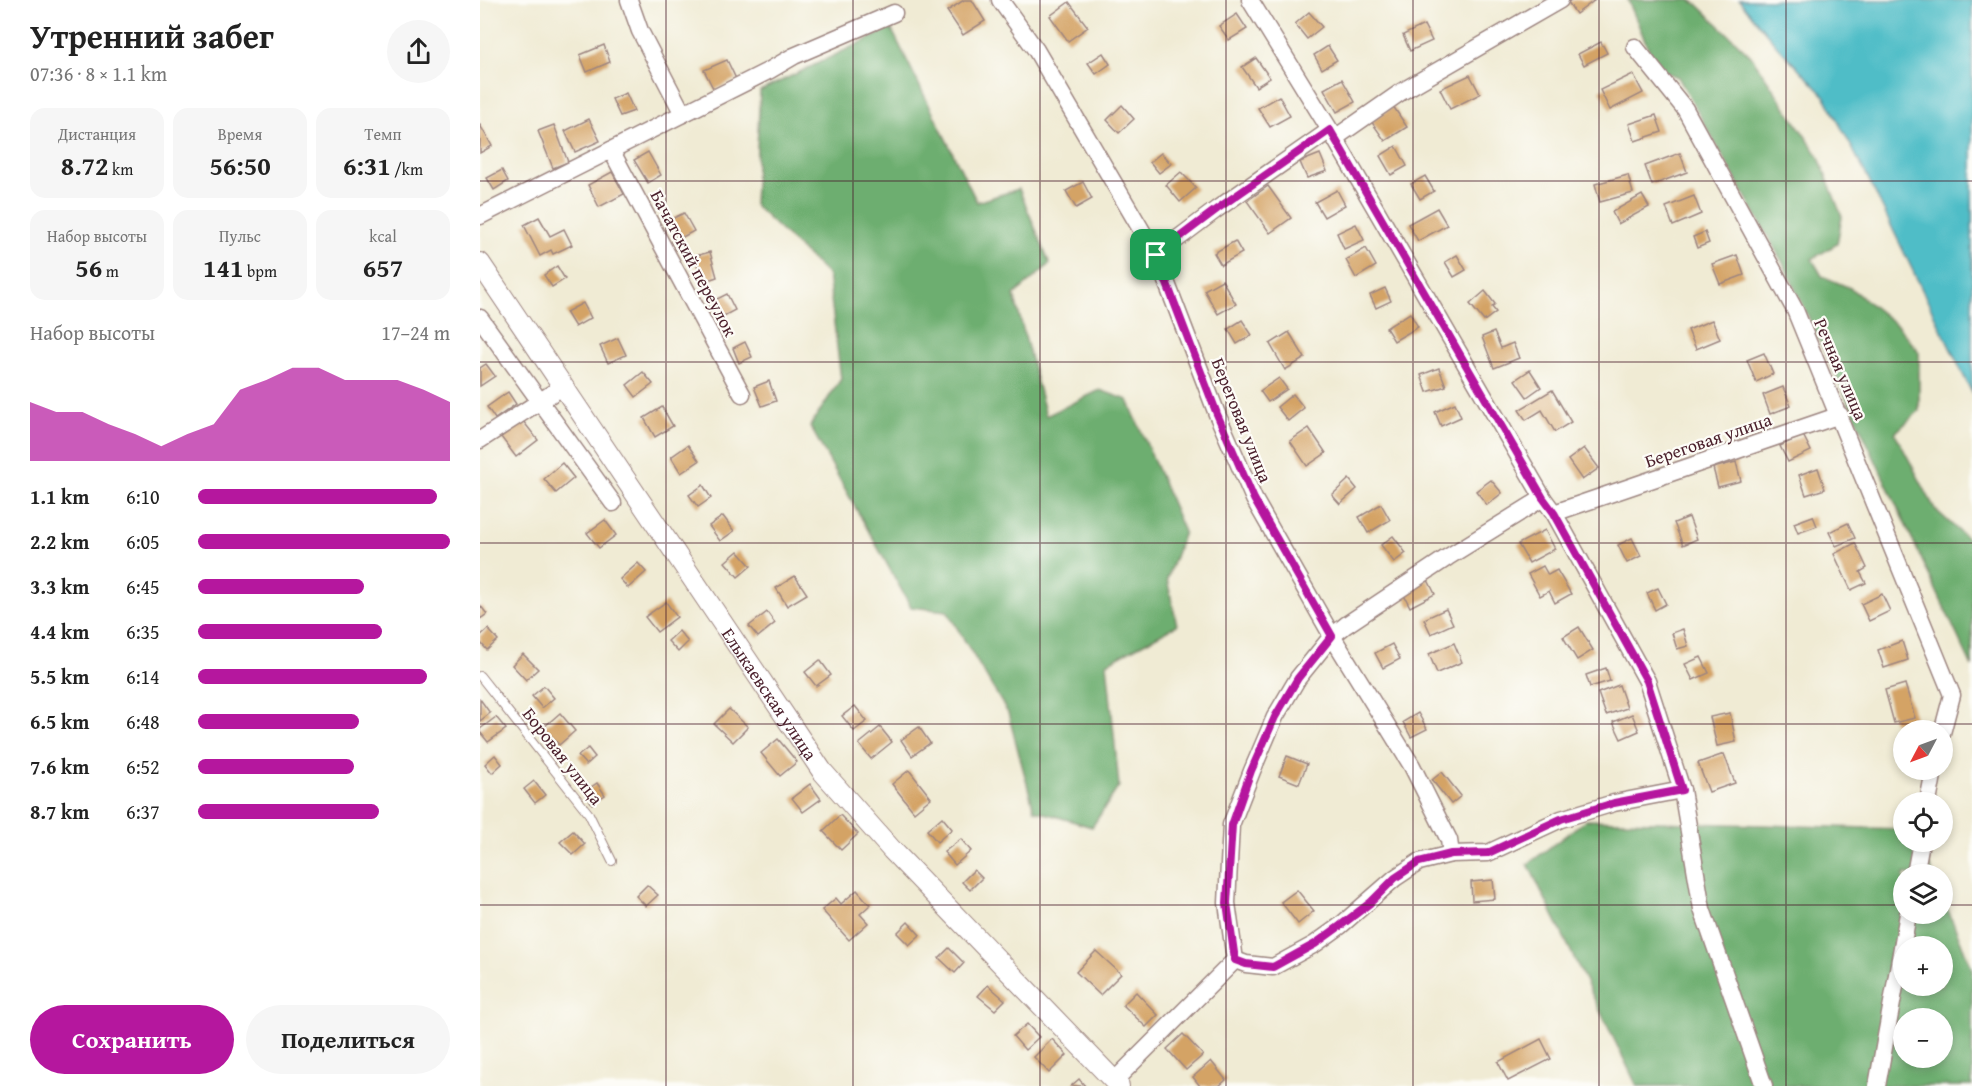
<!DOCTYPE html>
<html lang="ru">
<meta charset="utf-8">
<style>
body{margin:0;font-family:"Gentium Book Plus",serif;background:#f6f6f6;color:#222;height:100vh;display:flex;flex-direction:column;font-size:22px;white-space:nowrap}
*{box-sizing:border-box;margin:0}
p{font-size:20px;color:#767676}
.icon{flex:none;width:33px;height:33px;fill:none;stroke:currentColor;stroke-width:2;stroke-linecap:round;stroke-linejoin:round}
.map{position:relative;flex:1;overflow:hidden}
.side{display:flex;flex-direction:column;background:#fff;width:480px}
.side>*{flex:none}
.needle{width:39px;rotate:229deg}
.buttons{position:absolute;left:1413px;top:720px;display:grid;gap:12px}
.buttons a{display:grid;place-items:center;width:60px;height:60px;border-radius:50%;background:#fff;box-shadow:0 3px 9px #0003;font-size:30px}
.pin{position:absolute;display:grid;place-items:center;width:51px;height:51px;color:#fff;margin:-26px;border-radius:12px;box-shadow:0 3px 9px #0006}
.round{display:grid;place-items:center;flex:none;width:63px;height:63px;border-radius:32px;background:#f6f6f6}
.headline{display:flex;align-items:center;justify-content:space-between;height:102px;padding:0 30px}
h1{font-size:33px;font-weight:700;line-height:45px}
.figures{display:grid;grid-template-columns:repeat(3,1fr);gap:9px;height:102px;padding:6px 30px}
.figures div{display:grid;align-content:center;border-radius:15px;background:#f6f6f6;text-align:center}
.figures b{font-size:26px;font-weight:700}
.figures small{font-size:16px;font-weight:400}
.figures p{font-size:16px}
.chart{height:168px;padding:12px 30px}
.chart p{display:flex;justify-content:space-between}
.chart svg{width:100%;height:108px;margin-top:6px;fill:#b5179e;opacity:.7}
.primary-button{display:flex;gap:12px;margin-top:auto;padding:12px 30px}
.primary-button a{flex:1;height:69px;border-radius:36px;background:#b5179e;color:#fff;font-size:24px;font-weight:700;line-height:69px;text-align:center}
.primary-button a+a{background:#f6f6f6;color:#222}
ul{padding:0 30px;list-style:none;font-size:20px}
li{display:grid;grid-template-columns:96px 72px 1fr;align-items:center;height:45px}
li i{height:15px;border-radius:8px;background:#b5179e}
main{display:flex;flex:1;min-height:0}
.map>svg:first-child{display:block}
</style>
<main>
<section class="side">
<div class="headline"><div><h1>Утренний забег</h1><p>07:36 · 8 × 1.1 km</p></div><a class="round"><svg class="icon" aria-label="share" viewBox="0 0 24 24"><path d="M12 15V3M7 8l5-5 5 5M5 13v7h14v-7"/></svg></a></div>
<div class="figures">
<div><p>Дистанция</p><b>8.72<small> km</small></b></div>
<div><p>Время</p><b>56:50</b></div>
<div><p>Темп</p><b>6:31<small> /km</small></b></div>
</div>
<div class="figures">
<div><p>Набор высоты</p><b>56<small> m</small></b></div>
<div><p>Пульс</p><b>141<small> bpm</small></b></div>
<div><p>kcal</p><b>657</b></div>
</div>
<div class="chart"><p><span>Набор высоты</span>17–24 m</p>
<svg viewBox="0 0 160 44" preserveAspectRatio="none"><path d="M0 44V20L10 24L20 24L30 29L40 33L50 38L60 33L70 29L80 15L90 11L100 6L110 6L120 11L130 11L140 11L150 15L160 20V44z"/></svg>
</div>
<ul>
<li><b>1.1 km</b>6:10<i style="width:95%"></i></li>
<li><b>2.2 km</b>6:05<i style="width:100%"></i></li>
<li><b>3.3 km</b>6:45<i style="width:66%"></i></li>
<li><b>4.4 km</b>6:35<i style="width:73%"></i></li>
<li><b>5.5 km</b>6:14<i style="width:91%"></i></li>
<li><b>6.5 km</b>6:48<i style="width:64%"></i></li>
<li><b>7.6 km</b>6:52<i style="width:62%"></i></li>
<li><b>8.7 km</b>6:37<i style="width:72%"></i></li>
</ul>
<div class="primary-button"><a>Сохранить</a><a>Поделиться</a></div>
</section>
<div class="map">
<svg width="1492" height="1086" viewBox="0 0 1492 1086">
<rect width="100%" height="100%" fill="#fdfcf7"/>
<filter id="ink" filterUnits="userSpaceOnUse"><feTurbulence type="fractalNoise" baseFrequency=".0167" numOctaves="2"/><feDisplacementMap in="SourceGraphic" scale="12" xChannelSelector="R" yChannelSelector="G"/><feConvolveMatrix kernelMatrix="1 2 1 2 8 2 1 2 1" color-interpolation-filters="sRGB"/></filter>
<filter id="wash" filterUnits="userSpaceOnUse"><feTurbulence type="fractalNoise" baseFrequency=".008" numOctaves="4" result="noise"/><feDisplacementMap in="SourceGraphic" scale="24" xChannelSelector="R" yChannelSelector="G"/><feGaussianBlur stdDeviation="1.35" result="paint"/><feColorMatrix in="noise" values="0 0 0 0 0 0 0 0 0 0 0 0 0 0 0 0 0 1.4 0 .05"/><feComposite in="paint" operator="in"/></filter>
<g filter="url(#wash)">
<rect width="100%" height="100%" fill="#f0ebd4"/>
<!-- forest -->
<g fill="#6dae70" stroke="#5c664e" stroke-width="1.5" fill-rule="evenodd">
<path d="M1148,0H1210L1217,4L1271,56L1338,155L1362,217L1357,244L1332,259L1342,276L1370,288L1418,326L1439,352V411L1415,433L1455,509L1492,543V667L1304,265L1198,77L1177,69Z"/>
<path d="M411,28L497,202L539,189L570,264L534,295L566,416L620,390L648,400L704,532L687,579L697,625L627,663L639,786L612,827L554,810L528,713L467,611L431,607L330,426L361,379L348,275L274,205L280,91Z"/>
<path d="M1106,820L1423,829L1424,842H1439L1453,874H1424V914H1462L1463,898L1492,969V1086H1157L1048,864ZM1424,946H1462V986H1424ZM1424,1018H1462V1058H1424Z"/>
</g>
<!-- water -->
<path fill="#4fbdc7" stroke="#4c6e79" stroke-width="1.5" d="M1259,0H1492V393L1389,180L1344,95L1297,46Z"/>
<g id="blocks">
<!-- building -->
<g fill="#d4a365">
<path d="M484,0H492L505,21L483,35L467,11Z"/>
<path d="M1091,0H1115L1096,14L1088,2Z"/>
<path d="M589,2L608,27L588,41L570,16Z"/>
<path d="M829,12L842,27L827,39L815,24Z"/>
<path d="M757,14L767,29L749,40L739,26Z"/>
<path d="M944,25L952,41L930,51L923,35Z"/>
<path d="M1121,42L1127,53L1104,65L1098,54Z"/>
<path d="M124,45L130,62L107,72L100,55Z"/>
<path d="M848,46L857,60L842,69L834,55Z"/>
<path d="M623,53L630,64L616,74L608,63Z"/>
<path d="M776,58L790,78L776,87L762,67Z"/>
<path d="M247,60L256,79L234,90L224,70Z"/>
<path d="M1153,74L1163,93L1130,110L1120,90Z"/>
<path d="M990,75L1000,94L970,109L960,89Z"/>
<path d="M862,79L875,102L857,112L844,89Z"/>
<path d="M146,93L154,111L140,116L132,99Z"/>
<path d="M799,96L810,116L790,127L778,108Z"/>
<path d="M642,105L654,119L639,133L627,120Z"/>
<path d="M913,106L927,127L905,141L891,121Z"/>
<path d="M1176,115L1182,132L1155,141L1149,124Z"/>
<path d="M109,119L120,141L95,152L85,131Z"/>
<path d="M0,125L12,146L0,153Z"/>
<path d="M74,125L88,162L73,168L58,131Z"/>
<path d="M916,146L927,166L911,175L900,156Z"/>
<path d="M168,152L181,175L168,183L154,160Z"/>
<path d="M681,153L691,164L679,173L670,162Z"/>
<path d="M1200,153L1207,172L1172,185L1165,166Z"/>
<path d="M840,154L847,171L827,178L820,162Z"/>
<path d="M22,170L28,181L14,190L7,178Z"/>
<path d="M132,172L144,194L119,207L108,185Z"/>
<path d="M701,172L716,188L700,202L686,185Z"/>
<path d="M1148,175L1153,193L1120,202L1115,184Z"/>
<path d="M945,176L954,191L940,199L931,184Z"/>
<path d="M603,182L612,199L596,208L586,191Z"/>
<path d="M788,186L811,218L790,233L767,201Z"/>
<path d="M857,190L865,205L844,217L835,202Z"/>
<path d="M1162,195L1169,207L1138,224L1132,212Z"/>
<path d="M1214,196L1221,214L1193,226L1186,207Z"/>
<path d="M957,208L967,225L938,241L928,224Z"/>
<path d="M204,213L214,231L197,240L187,221Z"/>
<path d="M59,217L70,236L84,229L92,245L73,254L71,250L60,256L44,225Z"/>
<path d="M876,224L884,240L864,249L857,233Z"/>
<path d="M1225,232L1229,243L1217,248L1213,237Z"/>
<path d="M755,241L762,253L741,265L734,253Z"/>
<path d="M886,248L896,266L876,278L866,260Z"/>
<path d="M230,252L237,277L222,282L215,256Z"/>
<path d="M977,255L986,270L974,277L965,262Z"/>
<path d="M1257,255L1264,275L1240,284L1232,264Z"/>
<path d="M77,266L85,279L72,287L64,275Z"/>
<path d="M742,280L756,304L738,314L724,290Z"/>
<path d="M905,288L911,301L896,308L890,295Z"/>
<path d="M1005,291L1015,304L1012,307L1016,312L1004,321L990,304Z"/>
<path d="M247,294L255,310L236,320L227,304Z"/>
<path d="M103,303L111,318L95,327L86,312Z"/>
<path d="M930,313L938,327L914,341L906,328Z"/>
<path d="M762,320L772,335L757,344L748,329Z"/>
<path d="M1232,320L1240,339L1216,349L1208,330Z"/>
<path d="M809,332L825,358L805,370L790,344Z"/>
<path d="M1014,332L1021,348L1033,343L1039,358L1014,368L1002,337Z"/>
<path d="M138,338L146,355L128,363L120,346Z"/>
<path d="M265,342L272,357L259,363L253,348Z"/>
<path d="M1284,353L1293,374L1276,382L1267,360Z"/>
<path d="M6,364L15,376L0,386V368Z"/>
<path d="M959,368L966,386L947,392L941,375Z"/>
<path d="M1050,370L1061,387L1047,397L1035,380Z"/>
<path d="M163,372L173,384L156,397L147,385Z"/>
<path d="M799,378L807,389L788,402L780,391Z"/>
<path d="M289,381L296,401L282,406L274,387Z"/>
<path d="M1303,387L1311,406L1290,414L1283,395Z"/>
<path d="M1072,390L1091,422L1075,432L1062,410L1046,420L1039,410Z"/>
<path d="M28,392L36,404L15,419L7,407Z"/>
<path d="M813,394L824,408L808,421L797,407Z"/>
<path d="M975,403L981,417L961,426L955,412Z"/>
<path d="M182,407L193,426L175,437L164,418Z"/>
<path d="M43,421L58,440L36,457L21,437Z"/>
<path d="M829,428L846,453L827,466L810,441Z"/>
<path d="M1323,435L1331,451L1308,462L1300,446Z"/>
<path d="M208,445L219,461L201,473L191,457Z"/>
<path d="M1104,448L1119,468L1102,480L1088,460Z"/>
<path d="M1256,462L1261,481L1238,487L1233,468Z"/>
<path d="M82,463L94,478L76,493L64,479Z"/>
<path d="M1338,468L1345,489L1326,495L1319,475Z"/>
<path d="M869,479L877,489L860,504L852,495Z"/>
<path d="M1011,480L1022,493L1007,505L996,491Z"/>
<path d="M223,485L231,498L218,507L209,495Z"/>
<path d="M901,504L910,520L888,533L879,517Z"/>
<path d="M243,516L254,531L240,541L229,526Z"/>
<path d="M1333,516L1337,526L1318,533L1314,523Z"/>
<path d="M1209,517L1217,539L1203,545L1194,523Z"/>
<path d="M125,520L136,535L119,548L107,533Z"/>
<path d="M1368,523L1375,538L1356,546L1349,532Z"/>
<path d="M1065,530L1075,549L1049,563L1038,544Z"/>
<path d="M913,536L926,553L914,562L901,545Z"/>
<path d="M1152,538L1161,556L1147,563L1138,545Z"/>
<path d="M1375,543L1387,568L1380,572L1386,583L1371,590L1354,554Z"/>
<path d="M258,551L271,566L258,577L245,562Z"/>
<path d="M158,563L166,572L148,588L140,579Z"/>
<path d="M1063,566L1068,575L1077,570L1091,594L1075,603L1069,591L1060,596L1048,574Z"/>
<path d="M315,576L327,594L307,606L296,588Z"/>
<path d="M947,578L955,594L930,607L922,591Z"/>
<path d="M1178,588L1186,604L1175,610L1167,593Z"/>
<path d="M1402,594L1410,611L1389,621L1381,604Z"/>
<path d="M186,602L197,617L177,632L165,617Z"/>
<path d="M0,605L7,614L0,619Z"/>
<path d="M966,609L973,624L951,634L944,619Z"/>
<path d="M287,612L295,623L278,637L269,626Z"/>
<path d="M1099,627L1113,650L1097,660L1083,637Z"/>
<path d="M8,629L18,640L7,650L0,642V636Z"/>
<path d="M1203,629L1208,646L1197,649L1192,633Z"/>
<path d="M199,631L208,642L198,652L188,641Z"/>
<path d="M1422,641L1428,660L1404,668L1398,650Z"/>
<path d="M974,643L982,662L957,673L949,654Z"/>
<path d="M912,644L920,659L903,668L895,653Z"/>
<path d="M43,654L58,669L46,680L32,665Z"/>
<path d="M1221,657L1229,673L1213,680L1205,664Z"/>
<path d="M340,660L351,675L336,686L325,672Z"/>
<path d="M1126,668L1130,681L1110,687L1106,675Z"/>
<path d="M1425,684L1435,718L1414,723L1405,690Z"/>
<path d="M1139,685L1147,708L1126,715L1118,693Z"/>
<path d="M64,686L74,698L62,708L52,696Z"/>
<path d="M0,699L10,713L0,721Z"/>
<path d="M375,706L387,721L374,731L362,716Z"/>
<path d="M249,709L268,727L253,742L234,724Z"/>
<path d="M80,713L95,731L79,745L64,727Z"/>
<path d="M938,713L947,729L931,737L923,722Z"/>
<path d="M1250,713L1256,742L1237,746L1230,717Z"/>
<path d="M1152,714L1159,731L1141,739L1133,722Z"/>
<path d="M16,717L26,729L8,742L0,732V729Z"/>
<path d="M400,727L412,742L391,759L379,744Z"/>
<path d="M439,727L450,743L432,756L421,740Z"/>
<path d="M298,739L317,762L300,776L281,753Z"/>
<path d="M108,748L115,757L106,765L98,756Z"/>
<path d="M1244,754L1255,783L1229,792L1218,763Z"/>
<path d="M15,755L22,764L12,773L5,764Z"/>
<path d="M807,756L827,764L819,784L799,776Z"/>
<path d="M429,770L451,798L434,812L412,784Z"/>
<path d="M962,772L981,796L971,804L952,780Z"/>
<path d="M54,781L65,795L55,803L44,789Z"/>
<path d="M117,783L125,795L112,804L104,792Z"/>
<path d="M330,784L341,799L323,812L312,798Z"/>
<path d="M360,815L378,834L361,850L343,831Z"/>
<path d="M462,817L472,829L457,842L447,830Z"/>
<path d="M93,831L105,844L93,855L80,842Z"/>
<path d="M481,839L491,851L475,865L464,852Z"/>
<path d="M494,870L502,878L490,890L482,882Z"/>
<path d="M1013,880L1015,899L992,901L991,882Z"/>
<path d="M167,885L178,895L166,906L156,896Z"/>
<path d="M377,890L390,905L380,914L388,923L369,940L342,910L356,898L361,904Z"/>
<path d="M817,890L834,911L818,924L801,902Z"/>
<path d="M428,922L440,935L429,945L417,933Z"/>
<path d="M469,948L484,963L475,973L459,958Z"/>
<path d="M616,951L641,974L620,995L596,972Z"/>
<path d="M508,985L525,1000L515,1010L498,996Z"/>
<path d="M656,992L678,1015L666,1027L643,1005Z"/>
<path d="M547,1024L559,1037L545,1050L533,1036Z"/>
<path d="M703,1034L723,1055L706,1070L687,1049Z"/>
<path d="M572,1039L587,1055L569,1073L554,1057Z"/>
<path d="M1061,1039L1071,1059L1028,1081L1018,1062Z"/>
<path d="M731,1061L746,1080L739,1086H720L713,1077Z"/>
<path d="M599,1079L605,1086H591Z"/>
</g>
</g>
</g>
<g filter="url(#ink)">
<use href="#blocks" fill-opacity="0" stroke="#9d8580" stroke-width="1.5"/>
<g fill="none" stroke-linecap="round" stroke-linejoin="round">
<!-- service casing -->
<g stroke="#9d8580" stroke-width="10">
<path id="service" d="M0,676L109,814L132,861"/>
</g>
<!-- minor casing -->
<g stroke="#9d8580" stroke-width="19">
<g id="minor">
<path d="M149,0L160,31L203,114"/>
<path d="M520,0L556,50L676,255L737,414L774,499L852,636L932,766L969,840L971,854"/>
<path d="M770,0L850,130L1063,498L1074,513L1167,681L1202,790L1222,909L1284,1086"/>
<path d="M1155,47L1205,109L1315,310L1472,695L1462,733"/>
<path d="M855,138L921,92L1080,0"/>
<path d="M131,150L262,394"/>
<path d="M0,216L290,70L314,56L414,13"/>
<path d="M676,255L737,209L850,130"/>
<path d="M0,318L133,503"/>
<path d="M0,440L82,387"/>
<path d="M1074,513L1360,415"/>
<path d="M1448,802L1454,770"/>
<path d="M1435,874L1441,842"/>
<path d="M755,960L766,964L793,967L835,944L860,926L915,878L939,862L971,854L1008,853L1081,819L1134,803L1202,790"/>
<path d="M634,1081L755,960L747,903L751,825L772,771L795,717L818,678L852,636L866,625L968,557L1063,498"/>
<path d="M1397,1086L1428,914"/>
</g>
</g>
<!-- tertiary casing -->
<g stroke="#9d8580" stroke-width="22">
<g id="tertiary">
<path id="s1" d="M0,263L342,771L412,850L639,1086"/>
</g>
</g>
<!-- service -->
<use href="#service" stroke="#fff" stroke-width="8"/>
<!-- minor -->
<use href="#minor" stroke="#fff" stroke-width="16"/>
<!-- tertiary -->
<use href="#tertiary" stroke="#fff" stroke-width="20"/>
</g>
</g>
<g fill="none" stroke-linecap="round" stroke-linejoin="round" filter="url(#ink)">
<!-- route casing -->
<g stroke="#fff" stroke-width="12">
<path id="route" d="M850,130L1063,498L1074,513L1167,681L1202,790L1134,803L1081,819L1008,853L971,854L939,862L915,878L890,903L860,926L835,944L793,967L766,964L755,960L747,903L752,825L771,771L795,717L818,678L852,636L774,499L737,414L676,255L737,209Z"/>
</g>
<!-- route -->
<use href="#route" stroke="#b5179e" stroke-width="8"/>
</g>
<!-- grid -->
<path fill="none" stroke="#4a1f2b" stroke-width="1.5" stroke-opacity="0.55" d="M186,0V1086M373,0V1086M560,0V1086M746,0V1086M933,0V1086M1119,0V1086M1306,0V1086M0,181H1492M0,362H1492M0,543H1492M0,724H1492M0,905H1424M1462,905H1492"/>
<g text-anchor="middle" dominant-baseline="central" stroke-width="4.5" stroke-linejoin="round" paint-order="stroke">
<!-- street labels -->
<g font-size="18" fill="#4a1f2b" stroke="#fdfcf7">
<text transform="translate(214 263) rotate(62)">Бачатский переулок</text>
<text transform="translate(1361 369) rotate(67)">Речная улица</text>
<text transform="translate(762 420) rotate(68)">Береговая улица</text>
<text transform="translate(1228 440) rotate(-19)">Береговая улица</text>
<text stroke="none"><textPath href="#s1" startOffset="519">Елыкаевская улица</textPath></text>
<text transform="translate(83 756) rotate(52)">Боровая улица</text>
</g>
</g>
</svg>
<div class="buttons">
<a><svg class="needle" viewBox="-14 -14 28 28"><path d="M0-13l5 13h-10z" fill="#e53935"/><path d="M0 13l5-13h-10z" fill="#767676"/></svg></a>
<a><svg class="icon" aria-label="locate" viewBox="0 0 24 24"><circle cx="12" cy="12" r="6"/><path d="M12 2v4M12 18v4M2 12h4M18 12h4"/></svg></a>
<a><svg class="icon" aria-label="layers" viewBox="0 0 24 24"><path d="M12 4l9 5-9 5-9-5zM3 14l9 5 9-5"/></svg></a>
<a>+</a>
<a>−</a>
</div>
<div class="pin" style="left:676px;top:255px;background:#1e9e55"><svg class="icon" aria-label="arrive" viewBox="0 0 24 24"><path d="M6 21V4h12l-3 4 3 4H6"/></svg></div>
</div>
</main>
